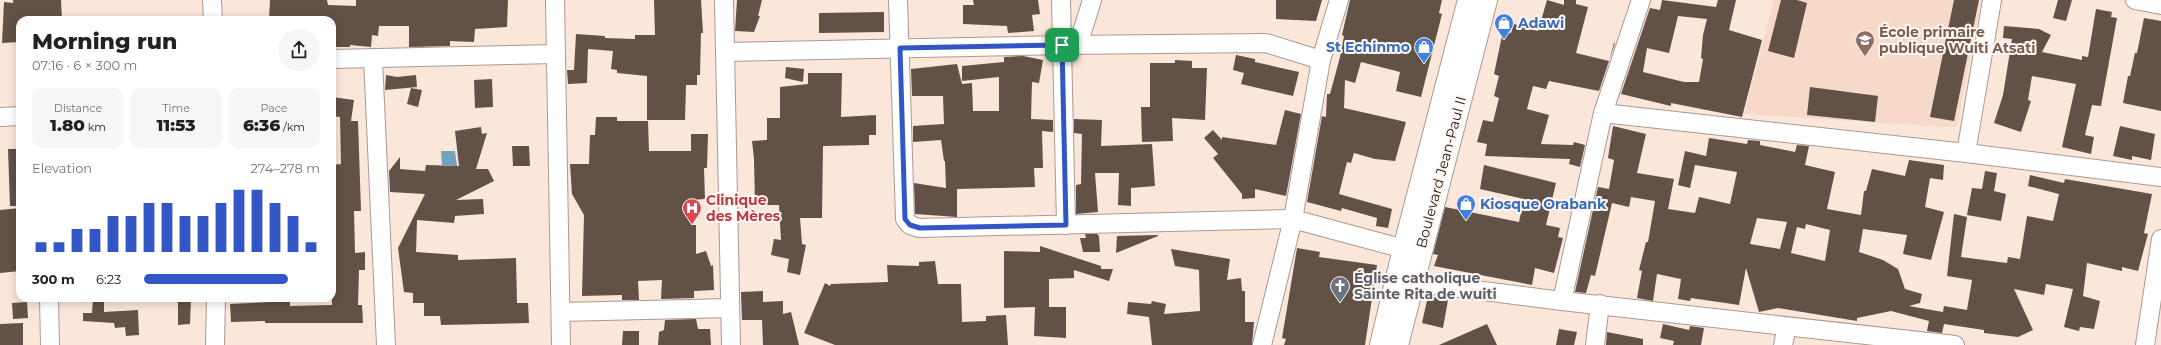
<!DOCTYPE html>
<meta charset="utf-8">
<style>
body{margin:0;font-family:Montserrat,sans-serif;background:#f6f6f6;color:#202124;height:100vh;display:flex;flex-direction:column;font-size:15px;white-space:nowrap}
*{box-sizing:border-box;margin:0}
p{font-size:13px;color:#757577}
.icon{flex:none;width:22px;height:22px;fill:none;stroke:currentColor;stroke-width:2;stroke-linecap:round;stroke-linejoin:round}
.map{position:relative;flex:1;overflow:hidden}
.details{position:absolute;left:16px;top:16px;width:320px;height:286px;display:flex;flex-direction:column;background:#fff;border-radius:12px;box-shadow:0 2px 10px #0003}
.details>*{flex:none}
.pin{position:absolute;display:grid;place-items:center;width:34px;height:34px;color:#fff;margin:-17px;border-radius:8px;box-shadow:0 2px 6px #0006}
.round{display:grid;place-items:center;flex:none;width:42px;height:42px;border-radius:21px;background:#f6f6f6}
.summary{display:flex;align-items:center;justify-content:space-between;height:68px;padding:0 16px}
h1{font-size:22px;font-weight:800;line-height:30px}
.stats{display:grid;grid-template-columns:repeat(3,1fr);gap:6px;height:68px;padding:4px 16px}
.stats div{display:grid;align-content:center;border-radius:10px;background:#f6f6f6;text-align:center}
.stats b{font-size:17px;font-weight:800}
.stats small{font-size:11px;font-weight:400}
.stats p{font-size:11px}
.chart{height:112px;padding:8px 16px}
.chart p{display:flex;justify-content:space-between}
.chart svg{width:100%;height:72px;margin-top:4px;stroke:#3356c7;stroke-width:6}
ul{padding:0 16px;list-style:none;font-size:13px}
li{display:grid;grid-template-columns:64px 48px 1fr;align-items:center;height:30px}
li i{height:10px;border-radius:5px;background:#3356c7}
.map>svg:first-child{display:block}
</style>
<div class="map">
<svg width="2161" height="345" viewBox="0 0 2161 345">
<rect width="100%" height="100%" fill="#fbe6da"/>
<!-- built -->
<path fill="#f6d9c9" d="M1774,0H1981L1957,126L1946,127L1744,114Z"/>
<!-- water -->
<path fill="#70a3bc" d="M441,151H455L457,166L442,165Z"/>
<!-- building -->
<g fill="#625147" fill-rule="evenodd">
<path d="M13,0H61L62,20H20V42L2,43L4,2L13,3Z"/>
<path d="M270,0H327L328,5L356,6V0H508L507,27L475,29L474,42L450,41V46L409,47V26H379L378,36L372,35L371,47L350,45V47H332V20H269Z"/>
<path d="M654,0H701L703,33H701L700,75H697V85H686L685,120H647V76L617,73V70L611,69L613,51L588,49L587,83L568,84L567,70H574L576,34L605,36V38L635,39V35H655Z"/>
<path d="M737,0H762L758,16H760L754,32L735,31Z"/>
<path d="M973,0H1038L1040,14L1032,15L1034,31L1008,33L1007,26L963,24V5H974Z"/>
<path d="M1276,0H1322L1316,21L1276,19Z"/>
<path d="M1350,0H1442L1439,13L1442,14L1421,97L1396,91L1400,72L1361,62L1355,83L1345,80L1344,108L1406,122L1395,161L1375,159L1354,153L1351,163L1347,162L1339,194L1392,209L1388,228L1376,226L1377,218L1342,208L1341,211L1307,202L1322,116L1326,117L1327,94H1330L1340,57L1344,36L1342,35Z"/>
<path d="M1547,0L1564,5V0H1576V4L1588,7L1576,53L1609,61L1614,43H1615L1599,91L1549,81L1546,89L1533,86L1527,109L1549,115L1541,144L1573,145L1574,142L1585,145L1580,167L1569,164L1570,159L1485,156L1487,144L1477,142L1483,120L1493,122L1499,98L1494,96L1499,76L1494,74L1503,31L1511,33L1514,24L1538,31Z"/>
<path d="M1662,0L1716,7L1718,0H1736L1729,30L1762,40L1742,117L1671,103V106L1621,94L1650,8L1660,10ZM1678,16L1707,19L1703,35L1701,58L1703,59L1699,82H1684L1643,72L1647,48L1669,53Z"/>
<path d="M1781,0H1797L1807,3L1794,58L1768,51Z"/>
<path d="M1954,0H1979L1954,121L1930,117Z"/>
<path d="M2058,0H2072L2066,21L2053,18Z"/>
<path d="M2096,9L2112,12L2111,17L2117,18L2101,106L2092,105L2085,135L2094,137L2091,154L2062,147L2076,84L2032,76L2028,100L2031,101L2021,132L1994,123L2003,95L2012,39L2003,38L2004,26L2039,29L2051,35L2042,52L2082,60V56L2088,57Z"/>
<path d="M884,12V32L819,33V13Z"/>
<path d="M2144,18L2161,21V111L2123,103L2128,76H2130L2135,53H2137Z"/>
<path d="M1236,55L1255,59V62L1299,72L1293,96L1241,84L1244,73L1233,70Z"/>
<path d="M1023,56L1043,60L1039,83L1032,82L1031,119L1053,120V132L1042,131L1043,168H1034L1035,187L957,189V217L915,214L914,183L946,188L945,161H944L941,140L913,142V126L944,124L943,96H912L911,69L957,64L962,84L972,83L973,111H999V77L962,81V66L1004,62V57Z"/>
<path d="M1175,60L1192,61V68H1207L1205,120L1172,118L1173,141L1142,142L1141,107H1150V63H1175Z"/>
<path d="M786,67L804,69L803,82L785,78Z"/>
<path d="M808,73H842L841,117L876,115V135H869V145L823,146L822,218H800L802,244L806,245L800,275L787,272L789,259L771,255L774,239L781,240L779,205H755L754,159L752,141L767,140V118H780V87L808,84Z"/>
<path d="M386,75L397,77L416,75L417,87L385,90Z"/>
<path d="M492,79L493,107L475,108L474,80Z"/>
<path d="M1810,87L1878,96L1875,122L1807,115Z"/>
<path d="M411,88L422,90L418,107L407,104Z"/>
<path d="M332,97L354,100L351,121H358L361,211H354L355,253L365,252V270H359L358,305H362L363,323H265V321L231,322L230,304L290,301V306L332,305V165L341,164L340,117L332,116Z"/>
<path d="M1285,110L1301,114L1286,196L1255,189V198L1242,199V194L1213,158L1218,154L1204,138L1213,130L1222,140V137L1276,145Z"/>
<path d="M596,117H617V121H648L649,151H691V134H708L707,168H704L705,199L692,200V225H696V254L706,251L711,266L713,265L714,290L694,291V298L661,299L662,280L638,281L639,300H622V295L582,296L584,215L572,194L570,164H589L590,135H595Z"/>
<path d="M1074,119L1102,120L1101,146L1152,144L1155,186L1131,188V206L1118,205L1119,173H1095L1098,212L1076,214V185L1081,184L1082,134L1074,133Z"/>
<path d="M1613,126L1646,134L1637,173L1674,179L1668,209L1695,213L1699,197L1730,204L1737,172L1695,165L1690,188L1678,185L1685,151L1706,156L1709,138L1747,144L1748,140L1760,141V145L1795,152L1797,145L1809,146L1805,165L1835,172L1827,209L1861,215L1864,191H1866L1872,169L1905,176L1909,160L1944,165L1943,180L1930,178L1925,207L1944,212L1931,260L1903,254L1907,235L1863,229L1859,252L1883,260L1898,269L1905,289L1922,294L1920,303L1909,306L1943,312L1944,306L1967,310L1972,280L1947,276L1954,214L1967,217L1961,257L2007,263L2008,257L2020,259L2027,216L2053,221L2059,194L2028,186L2030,175L2064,183L2065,179L2152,194L2144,233L2148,234L2138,271L2122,267V271L2087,263L2083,296L2100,301L2094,329L2080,327L2079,331L2064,327L2073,289L2046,284L2044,295L2014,289L2033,330L2018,337L1984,333V330L1944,324L1942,333L1927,331L1929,321L1891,311L1857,318V321L1778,308L1759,312L1746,268L1739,305L1691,298L1690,301L1678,299L1681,279L1657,274L1653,301L1637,298L1642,271L1639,270L1646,242H1648L1655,201L1631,197L1629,207L1612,203L1595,276L1591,275L1586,293L1575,292L1598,187L1609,189L1614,160L1608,158ZM1757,218L1787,222L1780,249L1750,244ZM1806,224L1830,230L1825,261L1791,253L1797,227L1805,229Z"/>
<path d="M2120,126L2155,134L2151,160L2132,156V160L2113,156Z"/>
<path d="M481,127L482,134L487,133L476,169H488L494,181L456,200L483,199L484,214L455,216L454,223L417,220L416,252L458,255V260L516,258L517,303H528L529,323L441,325L440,316H424V303H413V293L404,292L398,248L425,194L390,192L389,171L400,157V169L425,171L426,165L459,166L455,131Z"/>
<path d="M512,146H529L530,166H513Z"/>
<path d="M8,149H20V206H10Z"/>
<path d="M1484,165L1556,183L1546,225L1560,228L1558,237L1563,238L1554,273L1535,268L1532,285L1434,266L1438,255L1433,254L1445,207L1519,222L1524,199L1480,189Z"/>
<path d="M1985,171L1997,173L1994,191L2006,194L2001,221L1967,215L1972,188L1982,189Z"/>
<path d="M20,208V271L0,273V210Z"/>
<path d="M1085,234H1097L1099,236L1100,252H1083L1080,238H1086Z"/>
<path d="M1158,235V236L1116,253L1117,236Z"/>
<path d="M1040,246L1101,266V269H1113L1109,281L1074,270V278L1049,279V307H1066V338L1034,336L1035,307L1004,308V251L1040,252Z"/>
<path d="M1297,248L1320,252L1319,257L1377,265L1365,345H1284L1286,339L1282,338Z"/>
<path d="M1171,249L1230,259L1227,280L1241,278L1242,291H1245V322H1254L1252,345H1152L1149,317L1127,314L1128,302L1151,304L1152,301L1166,304L1164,314L1200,311L1199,270L1175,266Z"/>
<path d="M935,261L938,284H961L962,322L986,321V316L1006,315L1008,345H835L804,333L825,283L830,286L831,284L888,282L887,265L919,266V262Z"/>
<path d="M763,291V302L783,301V314L791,312L799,345H763L762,320H742L741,292Z"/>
<path d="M1428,296L1448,300L1443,328L1422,323Z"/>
<path d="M93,298H104V312L138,310L139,335L126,336L125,327L115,328L114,323L83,321V313H92Z"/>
<path d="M178,298H191L190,324L178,325Z"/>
<path d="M27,302L28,318L13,319L12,303Z"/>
<path d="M696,319L698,329H710L711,345H658L659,332L664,330L665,320Z"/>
<path d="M23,323V345H0V324Z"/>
<path d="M1487,324L1497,345H1439Z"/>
<path d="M1663,324L1689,330L1690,326L1704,328L1701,345H1673L1674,341L1660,338Z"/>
<path d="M1559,329L1577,332L1574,345H1556Z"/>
<path d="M623,331H639V345H622Z"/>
<path d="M1607,332L1643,339V345H1606Z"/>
</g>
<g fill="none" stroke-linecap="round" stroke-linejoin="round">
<!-- minor casing -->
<g stroke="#ac998e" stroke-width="20">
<g id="minor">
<path d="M212,0L213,20"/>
<path d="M555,0L561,345"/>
<path d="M724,0L731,345"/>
<path d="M898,0L905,219L910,225L919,228L1293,219L1404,249"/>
<path d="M1061,0L1066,225"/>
<path d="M2135,0L2161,5"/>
<path d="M1078,45L1092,0"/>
<path d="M725,52L1062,45L1266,43L1321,60"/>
<path d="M332,59L556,54"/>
<path d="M373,59L386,345"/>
<path d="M1603,113L1966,153L2161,177"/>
<path d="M0,117L20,116"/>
<path d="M1966,153L1992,0"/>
<path d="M1412,282L1562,301L1955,345"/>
<path d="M49,298L50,345"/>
<path d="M1562,301L1603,113L1641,0"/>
<path d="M561,312L730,308"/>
<path d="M215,345L216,298"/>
<path d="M1262,345L1293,219L1321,60L1339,0"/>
<path d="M1595,345L1600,304"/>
<path d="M1783,345L1787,327"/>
<path d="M2145,345L2161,239"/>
</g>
</g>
<!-- secondary casing -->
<g stroke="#ac998e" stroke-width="24">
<g id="secondary">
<path d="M1381,345L1404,249L1469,0"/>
<path d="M1397,345L1486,0"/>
</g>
</g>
<!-- minor -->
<use href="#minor" stroke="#fff" stroke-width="18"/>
<!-- secondary -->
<use href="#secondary" stroke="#fff" stroke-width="22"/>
</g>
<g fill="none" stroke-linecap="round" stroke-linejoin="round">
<!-- route casing -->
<g stroke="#fff" stroke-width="8">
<path id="route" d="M1062,45L1066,225L920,228L910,225L905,219L900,48Z"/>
</g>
<!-- route -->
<use href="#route" stroke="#3356c7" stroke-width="5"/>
</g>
<!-- icons -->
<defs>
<g id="shop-pin" transform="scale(1)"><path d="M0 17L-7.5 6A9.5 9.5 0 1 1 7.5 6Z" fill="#3f7fe0" stroke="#fff6f1"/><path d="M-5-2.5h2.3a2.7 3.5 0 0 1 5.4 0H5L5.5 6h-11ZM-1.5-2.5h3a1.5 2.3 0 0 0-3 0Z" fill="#fff"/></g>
<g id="school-pin" transform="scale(1)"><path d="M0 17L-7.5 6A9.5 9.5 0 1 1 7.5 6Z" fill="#8d6e63" stroke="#fff6f1"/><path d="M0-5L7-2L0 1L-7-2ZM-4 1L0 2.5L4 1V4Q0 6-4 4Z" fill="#fff"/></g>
<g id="hospital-pin" transform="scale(1)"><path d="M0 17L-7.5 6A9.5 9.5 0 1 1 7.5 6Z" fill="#e0444e" stroke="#fff6f1"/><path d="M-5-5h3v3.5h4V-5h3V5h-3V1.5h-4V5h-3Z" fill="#fff"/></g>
<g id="church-pin" transform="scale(1)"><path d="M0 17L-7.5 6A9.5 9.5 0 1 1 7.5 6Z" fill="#6b7280" stroke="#fff6f1"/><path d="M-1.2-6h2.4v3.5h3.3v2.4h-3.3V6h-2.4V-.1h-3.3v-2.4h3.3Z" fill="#fff"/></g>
</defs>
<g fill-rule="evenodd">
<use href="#shop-pin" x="1504" y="23"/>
<use href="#school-pin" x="1865" y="40"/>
<use href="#shop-pin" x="1424" y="47"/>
<use href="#shop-pin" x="1466" y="204"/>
<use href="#hospital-pin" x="692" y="208"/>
<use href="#church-pin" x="1340" y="286"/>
</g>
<g text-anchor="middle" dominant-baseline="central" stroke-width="4" stroke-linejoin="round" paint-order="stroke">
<!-- shop labels -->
<g font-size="14" font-weight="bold" fill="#366cbe" stroke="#fff6f1" text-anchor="start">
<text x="1518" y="23">Adawi</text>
<text x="1410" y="47" text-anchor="end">St Echinmo</text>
<text x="1480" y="204">Kiosque Orabank</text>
</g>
<!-- education labels -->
<g font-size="14" font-weight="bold" fill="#785e54" stroke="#fff6f1" text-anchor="start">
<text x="1879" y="32">École primaire<tspan x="1879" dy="16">publique Wuiti Atsati</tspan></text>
</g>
<!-- street labels -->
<g font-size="14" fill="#27201b" stroke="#fff6f1">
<text transform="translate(1441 172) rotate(-75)">Boulevard Jean-Paul II</text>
</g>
<!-- health labels -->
<g font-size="14" font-weight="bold" fill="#be3a42" stroke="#fff6f1" text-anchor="start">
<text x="706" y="200">Clinique<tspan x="706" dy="16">des Mères</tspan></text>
</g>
<!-- worship labels -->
<g font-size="14" font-weight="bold" fill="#5b616d" stroke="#fff6f1" text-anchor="start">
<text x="1354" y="278">Église catholique<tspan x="1354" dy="16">Sainte Rita de wuiti</tspan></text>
</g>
</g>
</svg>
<div class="pin" style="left:1062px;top:45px;background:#1e9e55"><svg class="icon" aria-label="arrive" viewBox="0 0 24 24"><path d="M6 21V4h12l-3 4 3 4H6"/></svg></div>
<section class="details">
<div class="summary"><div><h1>Morning run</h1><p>07:16 · 6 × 300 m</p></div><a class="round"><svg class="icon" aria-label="share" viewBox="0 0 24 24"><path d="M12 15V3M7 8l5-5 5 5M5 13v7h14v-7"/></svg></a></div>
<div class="stats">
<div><p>Distance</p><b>1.80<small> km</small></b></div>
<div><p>Time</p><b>11:53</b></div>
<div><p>Pace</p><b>6:36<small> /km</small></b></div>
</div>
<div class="chart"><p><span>Elevation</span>274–278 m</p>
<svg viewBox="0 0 160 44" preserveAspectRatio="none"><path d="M5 44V38M15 44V38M25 44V30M35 44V30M45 44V22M55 44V22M65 44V14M75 44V14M85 44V22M95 44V22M105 44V14M115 44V6M125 44V6M135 44V14M145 44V22M155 44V38"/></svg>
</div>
<ul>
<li><b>300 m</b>6:23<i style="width:82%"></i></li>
</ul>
</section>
</div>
